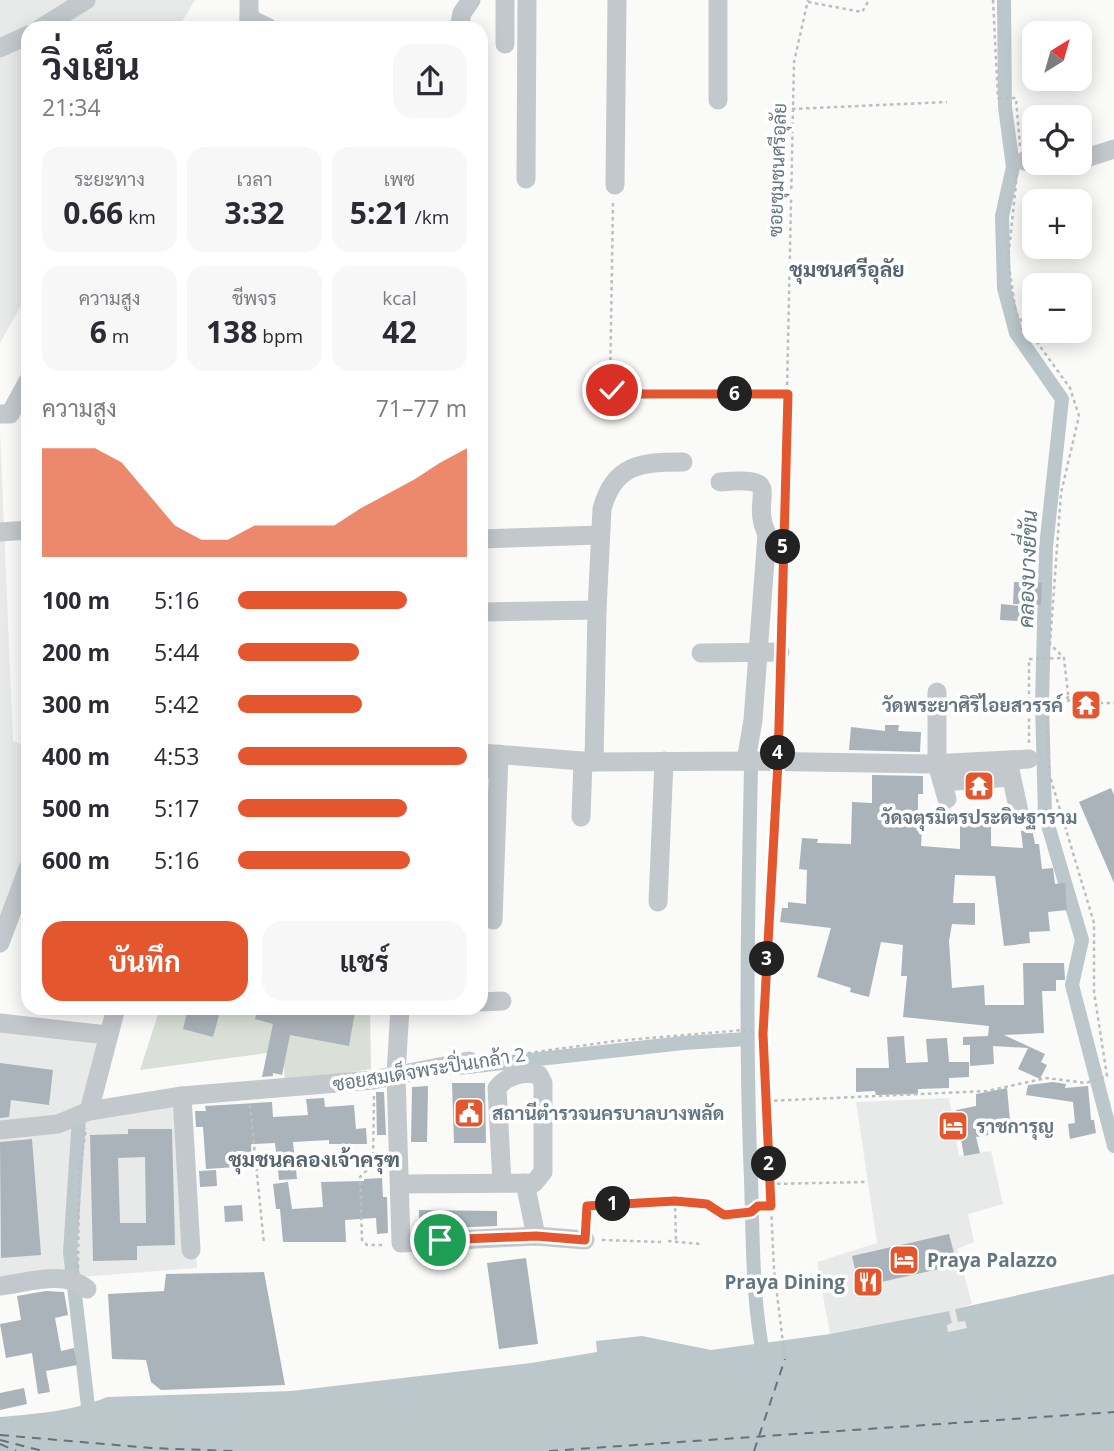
<!DOCTYPE html>
<html lang="th">
<meta charset="utf-8">
<style>
body{margin:0;font-family:"Open Sans",Sarabun,sans-serif;background:#f7f7f7;color:#2b2b33;height:100vh;display:flex;flex-direction:column;font-size:26px;white-space:nowrap}
*{box-sizing:border-box;margin:0}
p{font-size:23px;color:#7c7c81}
.icon{flex:none;width:38px;height:38px;fill:none;stroke:currentColor;stroke-width:2;stroke-linecap:round;stroke-linejoin:round}
.map{position:relative;flex:1;overflow:hidden}
.sheet{position:absolute;left:21px;top:21px;width:467px;height:994px;display:flex;flex-direction:column;background:#fff;border-radius:21px;box-shadow:0 4px 18px #0003}
.sheet>*{flex:none}
.needle{width:46px;rotate:37deg}
.tools{position:absolute;left:1022px;top:21px;display:grid;gap:14px}
.tools a{display:grid;place-items:center;width:70px;height:70px;border-radius:14px;background:#fff;box-shadow:0 4px 18px #0003;font-size:35px}
.pin{position:absolute;display:grid;place-items:center;width:60px;height:60px;color:#fff;margin:-30px;border:4px solid #fff;border-radius:50%;box-shadow:0 2px 7px #0007}
.km{position:absolute;width:35px;height:35px;margin:-18px;border-radius:50%;background:#222;color:#fff;font-size:19px;line-height:35px;text-align:center}
.round{display:grid;place-items:center;flex:none;width:74px;height:74px;border-radius:21px;background:#f7f7f7}
.headline{display:flex;align-items:center;justify-content:space-between;height:119px;padding:0 21px}
h1{font-size:38px;font-weight:700;line-height:52px}
.stats{display:grid;grid-template-columns:repeat(3,1fr);gap:10px;height:119px;padding:7px 21px}
.stats div{display:grid;align-content:center;border-radius:18px;background:#f7f7f7;text-align:center}
.stats b{font-size:30px;font-weight:700}
.stats small{font-size:19px;font-weight:400}
.stats p{font-size:19px}
.chart{height:196px;padding:14px 21px}
.chart p{display:flex;justify-content:space-between}
.chart svg{width:100%;height:126px;margin-top:7px;fill:#e4572e;opacity:.7}
.cta{display:flex;gap:14px;margin-top:auto;padding:14px 21px}
.cta a{flex:1;height:80px;border-radius:21px;background:#e4572e;color:#fff;font-size:28px;font-weight:700;line-height:80px;text-align:center}
.cta a+a{background:#f7f7f7;color:#2b2b33}
ul{padding:0 21px;list-style:none;font-size:23px}
li{display:grid;grid-template-columns:112px 84px 1fr;align-items:center;height:52px}
li i{height:18px;border-radius:9px;background:#e4572e}
.map>svg:first-child{display:block}
</style>
<div class="map">
<svg width="1114" height="1451" viewBox="0 0 1114 1451">
<rect width="100%" height="100%" fill="#fafaf8"/>
<!-- built -->
<g fill="#e8e9e9">
<path d="M0,0H195L178,28H28V293L0,343Z"/>
<path d="M0,429L13,741L28,747V854L0,942Z"/>
<path d="M0,1019L114,1041L97,1103L187,1090L197,1268L80,1277H0Z"/>
<path d="M949,1098L959,1156L991,1151L1003,1204L968,1214L974,1242L957,1249L972,1304L955,1309L966,1321L968,1328L948,1332L947,1325L952,1323L949,1311L830,1334L817,1262L877,1243L856,1102Z"/>
</g>
<!-- green -->
<path fill="#dadfd7" d="M160,1008H370L371,1069L285,1084L283,1051L140,1070Z"/>
<!-- water -->
<path fill="#bbc7cb" d="M1114,1274V1451H0V1417C36,1414 74,1411 107,1397L291,1391L531,1363L597,1352L596,1341L642,1336L711,1350L830,1334L949,1311L952,1323L947,1325L948,1332L967,1328L965,1321L958,1322L955,1309Z"/>
<g fill="none" stroke-linecap="round" stroke-linejoin="round">
<!-- canal -->
<g stroke="#bbc7cb" stroke-width="14">
<path d="M1004,0L1005,107L1013,167L1002,216L1004,288L1016,333L1062,399L1046,547L1042,703L1045,815L1082,940L1072,985L1114,1146"/>
<path d="M751,769C748,906 745,1042 751,1179C753,1239 752,1299 764,1359"/>
<path d="M458,1068L683,1043L747,1039"/>
<path d="M79,1118L70,1252L89,1415V1451"/>
</g>
<!-- ferry -->
<g stroke="#60757c" stroke-width="2" stroke-dasharray="9 7" stroke-linecap="butt">
<path d="M0,1435L151,1448L233,1451"/>
<path d="M0,1440L43,1451"/>
<path d="M0,1444L16,1451"/>
<path d="M549,1451L1114,1412"/>
<path d="M754,1451L785,1359"/>
</g>
</g>
<!-- building -->
<g fill="#aab3b9" fill-rule="evenodd">
<path d="M1014,582L1042,583L1041,605L1013,604Z"/>
<path d="M1001,604L1021,606L1020,621L1000,620Z"/>
<path d="M885,725H899L898,731L921,732L920,752L849,750L851,727L885,731Z"/>
<path d="M872,775L923,776V794H918V827H922L921,846L960,849V810H991V846L1023,848L1021,831L1032,829L1035,844H1039L1042,869L1053,868L1055,884L1065,883L1067,910L1048,912L1050,931L1029,932L1030,943L1004,946L995,876L955,875L953,903H975V925L952,924L949,941L952,988L984,985L985,1005H1024L1023,963H1064L1065,980H1056V991H1042L1044,1033L1004,1035L1045,1054L1041,1062L1047,1065L1040,1079L1018,1069L1028,1048L993,1046L994,1064L970,1066V1045H963V1037L988,1036L989,1026L903,1017L907,976H901L903,945L881,942L869,997L850,992L851,988L817,977L831,928L780,922L782,908H788V902L806,904L807,870L799,869L802,838L818,839L817,843L851,844L852,802L872,803Z"/>
<path d="M1111,788L1114,795V883L1079,802Z"/>
<path d="M188,1008H221L213,1037L183,1029Z"/>
<path d="M258,1008H334L355,1012L349,1046L290,1035L282,1075L273,1073V1076L262,1077L273,1024L255,1019Z"/>
<path d="M904,1036L906,1063L928,1062L926,1039L947,1038L949,1062H969V1077L949,1078V1088L918,1089V1094L876,1095L875,1091L856,1092V1068H889L887,1037Z"/>
<path d="M0,1063L53,1070L49,1105L11,1100L9,1117L0,1118Z"/>
<path d="M1053,1082L1066,1084L1065,1088L1088,1086L1091,1120H1094L1096,1133L1070,1139L1068,1124L1075,1123L1073,1102L1026,1095L1028,1085Z"/>
<path d="M452,1083H485L486,1143H454Z"/>
<path d="M428,1086L427,1142H411L412,1087Z"/>
<path d="M1007,1088L1011,1131L976,1137L980,1153L964,1156L956,1110L976,1106V1094Z"/>
<path d="M376,1092H384L386,1135H377Z"/>
<path d="M324,1098L325,1107L354,1105L356,1129L366,1128L367,1144H329V1140L293,1142L297,1179L279,1180L275,1143L251,1144L252,1166L206,1169L203,1127H196L195,1111H206L205,1106L272,1102L273,1117L308,1115L306,1099Z"/>
<path d="M128,1129H172L175,1245L137,1246V1260L93,1261L90,1135L128,1134ZM145,1157L146,1223H120L118,1158Z"/>
<path d="M32,1139L41,1255L1,1258L0,1142Z"/>
<path d="M216,1170L217,1186L200,1187L199,1171Z"/>
<path d="M382,1178L383,1197H387L388,1233L377,1234L376,1218L345,1220L346,1242H283L280,1209H276L273,1184L288,1182L292,1209L323,1207L321,1182L364,1181V1179Z"/>
<path d="M242,1205L243,1221L225,1222L224,1206Z"/>
<path d="M419,1210L497,1211V1226L419,1229Z"/>
<path d="M949,1234L957,1265L859,1287L852,1256Z"/>
<path d="M526,1258L538,1344L499,1349L487,1263Z"/>
<path d="M264,1272L285,1385L161,1390L151,1382L146,1360L112,1359L108,1294L164,1291L166,1274Z"/>
<path d="M46,1291L64,1292L68,1315L55,1318L61,1351L74,1348L77,1365L46,1371L50,1392L38,1394L32,1353L6,1358L0,1324L21,1320L17,1296Z"/>
<path d="M24,1388L27,1404L0,1410V1393Z"/>
</g>
<g fill="none" stroke-linecap="round" stroke-linejoin="round">
<!-- path -->
<g stroke="#bbbfc2" stroke-width="2.5" stroke-dasharray="3.5 3.5" stroke-linecap="butt">
<path d="M993,0L998,98H1016L1020,147"/>
<path d="M808,2L862,12L869,0"/>
<path d="M792,109L947,102"/>
<path d="M1017,174L1008,260L1016,313L1070,388L1079,416L1061,493L1050,644L1064,658L1069,703H1114"/>
<path d="M613,203L610,384L615,394H787"/>
<path d="M784,532L794,62L808,0"/>
<path d="M781,637L783,560"/>
<path d="M1029,743V659L1064,658"/>
<path d="M778,745L780,668"/>
<path d="M777,776L763,1034L774,1270L785,1359"/>
<path d="M486,1059L615,1041L743,1030L763,1034"/>
<path d="M374,1096L373,1164L360,1177L362,1240L367,1245H384"/>
<path d="M767,1101L987,1091L1047,1078L1086,1083L1107,1076L1094,992V923L1049,773L1047,705L1069,697"/>
<path d="M250,1105L264,1244"/>
<path d="M770,1184L865,1182"/>
<path d="M675,1201L676,1241"/>
<path d="M586,1225L587,1206L675,1201L707,1204L724,1215L751,1212L758,1206H771"/>
<path d="M602,1240L661,1242"/>
<path d="M668,1241L700,1244"/>
<path d="M78,1268L79,1174L86,1128"/>
</g>
<!-- minor -->
<g stroke="#c3c8cc" stroke-width="19">
<path d="M249,0V28"/>
<path d="M249,18L269,28"/>
<path d="M41,28L86,0"/>
<path d="M459,28L462,13L471,0"/>
<path d="M505,44V0"/>
<path d="M0,48L28,35"/>
<path d="M718,100V0"/>
<path d="M1080,160L1114,149"/>
<path d="M1024,161L1034,162"/>
<path d="M526,179L527,0"/>
<path d="M615,185L617,0"/>
<path d="M0,414H10L28,381"/>
<path d="M720,482C789,475 748,497 767,534L753,720L746,761"/>
<path d="M0,532L28,530"/>
<path d="M481,539L600,535"/>
<path d="M481,612L597,610"/>
<path d="M701,653L780,652"/>
<path d="M937,692V764L947,799"/>
<path d="M481,753L594,762L752,761L931,764L1029,759"/>
<path d="M594,762L597,610L602,509C614,464 641,462 683,462"/>
<path d="M1009,765L1019,812"/>
<path d="M481,773L488,762V754"/>
<path d="M942,782L1011,777"/>
<path d="M581,817L583,761"/>
<path d="M658,902L664,761"/>
<path d="M493,920L499,754"/>
<path d="M0,943L28,868"/>
<path d="M481,1002L502,1001"/>
<path d="M116,1008L89,1111L182,1096L373,1080L469,1061"/>
<path d="M400,1008L396,1074L401,1243L536,1236L585,1240"/>
<path d="M0,1023L107,1035"/>
<path d="M182,1096L191,1250"/>
<path d="M0,1130L58,1124L89,1111"/>
<path d="M525,1183L536,1236"/>
<path d="M400,1184L534,1183L543,1172V1083L539,1075C524,1071 507,1075 497,1088L502,1183"/>
<path d="M0,1286C27,1283 64,1269 87,1289"/>
</g>
</g>
<g fill="none" stroke-linecap="round" stroke-linejoin="round">
<!-- route casing -->
<g stroke="#fff" stroke-width="14">
<path id="route" d="M440,1240L536,1236L585,1240L587,1206L675,1201L707,1204L724,1215L751,1212L758,1206H771L763,1034L778,762L788,394H622L612,390"/>
</g>
<!-- route -->
<use href="#route" stroke="#e4572e" stroke-width="9"/>
</g>
<!-- icons -->
<defs>
<g id="temple-square" transform="scale(1.575)"><rect x="-9" y="-9" width="18" height="18" rx="4" fill="#e4572e" stroke="#fff"/><path d="M0-6L5-2H3V0L6.5 2.5H4V6H1.5V3h-3V6H-4V2.5H-6.5L-3 0V-2H-5Z" fill="#fff"/></g>
<g id="civic-square" transform="scale(1.575)"><rect x="-9" y="-9" width="18" height="18" rx="4" fill="#e4572e" stroke="#fff"/><path d="M-.6-6.5H3V-4.5H.6V-3L4-1V1h2V6H-6V1h2V-1L-.6-3ZM-1.2 2.5V6h2.4V2.5Z" fill="#fff"/></g>
<g id="hotel-square" transform="scale(1.575)"><rect x="-9" y="-9" width="18" height="18" rx="4" fill="#e4572e" stroke="#fff"/><path d="M-6-4.5h1.5V1H6V5H4.5V3h-9V5H-6ZM-4 0a1.8 1.8 0 1 1 3.6 0ZM.5 0V-2.5h3Q6-2.5 6 0Z" fill="#fff"/></g>
<g id="restaurant-square" transform="scale(1.575)"><rect x="-9" y="-9" width="18" height="18" rx="4" fill="#e4572e" stroke="#fff"/><path d="M-5-6h1v4h1v-4h1v4h1v-4h1v5L-1.5 .5V6h-2V.5L-5-1ZM5-6V6H3V1.5H1.5Q1.5-4 5-6Z" fill="#fff"/></g>
</defs>
<g fill-rule="evenodd">
<use href="#temple-square" x="1086" y="705"/>
<use href="#temple-square" x="979" y="786"/>
<use href="#civic-square" x="469" y="1113"/>
<use href="#hotel-square" x="953" y="1126"/>
<use href="#hotel-square" x="904" y="1260"/>
<use href="#restaurant-square" x="868" y="1282"/>
</g>
<g text-anchor="middle" dominant-baseline="central" stroke-width="7" stroke-linejoin="round" paint-order="stroke">
<!-- street labels -->
<g font-size="19" fill="#657683" stroke="#fff">
<text transform="translate(777 170) rotate(-88)">ซอยชุมชนศรีอุลัย</text>
<text transform="translate(429 1069) rotate(-9)">ซอยสมเด็จพระปิ่นเกล้า 2</text>
</g>
<!-- poi labels -->
<g font-size="19" font-weight="bold" fill="#657683" stroke="#fff" text-anchor="start">
<text x="1063" y="705" text-anchor="end">วัดพระยาศิริไอยสวรรค์</text>
<text x="979" y="817" text-anchor="middle">วัดจตุรมิตรประดิษฐาราม</text>
<text x="492" y="1113">สถานีตำรวจนครบาลบางพลัด</text>
<text x="976" y="1126">ราชการุญ</text>
<text x="927" y="1260">Praya Palazzo</text>
<text x="845" y="1282" text-anchor="end">Praya Dining</text>
</g>
<!-- neighbourhood labels -->
<g font-size="21" font-weight="bold" fill="#57646e" stroke="#fff">
<text x="847" y="269">ชุมชนศรีอุลัย</text>
<text x="314" y="1159">ชุมชนคลองเจ้าครุฑ</text>
</g>
<!-- water labels -->
<g font-size="21" font-style="italic" fill="#60757c" stroke="#fff">
<text transform="translate(1027 569) rotate(-88)">คลองบางยี่ขัน</text>
</g>
</g>
</svg>
<div class="tools">
<a><svg class="needle" viewBox="-14 -14 28 28"><path d="M0-13l5 13h-10z" fill="#e53935"/><path d="M0 13l5-13h-10z" fill="#7c7c81"/></svg></a>
<a><svg class="icon" aria-label="locate" viewBox="0 0 24 24"><circle cx="12" cy="12" r="6"/><path d="M12 2v4M12 18v4M2 12h4M18 12h4"/></svg></a>
<a>+</a>
<a>−</a>
</div>
<div class="pin" style="left:440px;top:1240px;background:#1e9e55"><svg class="icon" aria-label="arrive" viewBox="0 0 24 24"><path d="M6 21V4h12l-3 4 3 4H6"/></svg></div>
<div class="pin" style="left:612px;top:390px;background:#d93025"><svg class="icon" aria-label="check" viewBox="0 0 24 24"><path d="M5 12l5 5 9-10"/></svg></div>
<b class="km" style="left:613px;top:1204px">1</b>
<b class="km" style="left:769px;top:1164px">2</b>
<b class="km" style="left:767px;top:959px">3</b>
<b class="km" style="left:778px;top:753px">4</b>
<b class="km" style="left:783px;top:547px">5</b>
<b class="km" style="left:735px;top:394px">6</b>
<section class="sheet">
<div class="headline"><div><h1>วิ่งเย็น</h1><p>21:34</p></div><a class="round"><svg class="icon" aria-label="share" viewBox="0 0 24 24"><path d="M12 15V3M7 8l5-5 5 5M5 13v7h14v-7"/></svg></a></div>
<div class="stats">
<div><p>ระยะทาง</p><b>0.66<small> km</small></b></div>
<div><p>เวลา</p><b>3:32</b></div>
<div><p>เพซ</p><b>5:21<small> /km</small></b></div>
</div>
<div class="stats">
<div><p>ความสูง</p><b>6<small> m</small></b></div>
<div><p>ชีพจร</p><b>138<small> bpm</small></b></div>
<div><p>kcal</p><b>42</b></div>
</div>
<div class="chart"><p><span>ความสูง</span>71–77 m</p>
<svg viewBox="0 0 160 44" preserveAspectRatio="none"><path d="M0 44V6L10 6L20 6L30 11L40 22L50 33L60 38L70 38L80 33L90 33L100 33L110 33L120 27L130 22L140 17L150 11L160 6V44z"/></svg>
</div>
<ul>
<li><b>100 m</b>5:16<i style="width:74%"></i></li>
<li><b>200 m</b>5:44<i style="width:53%"></i></li>
<li><b>300 m</b>5:42<i style="width:54%"></i></li>
<li><b>400 m</b>4:53<i style="width:100%"></i></li>
<li><b>500 m</b>5:17<i style="width:74%"></i></li>
<li><b>600 m</b>5:16<i style="width:75%"></i></li>
</ul>
<div class="cta"><a>บันทึก</a><a>แชร์</a></div>
</section>
</div>
